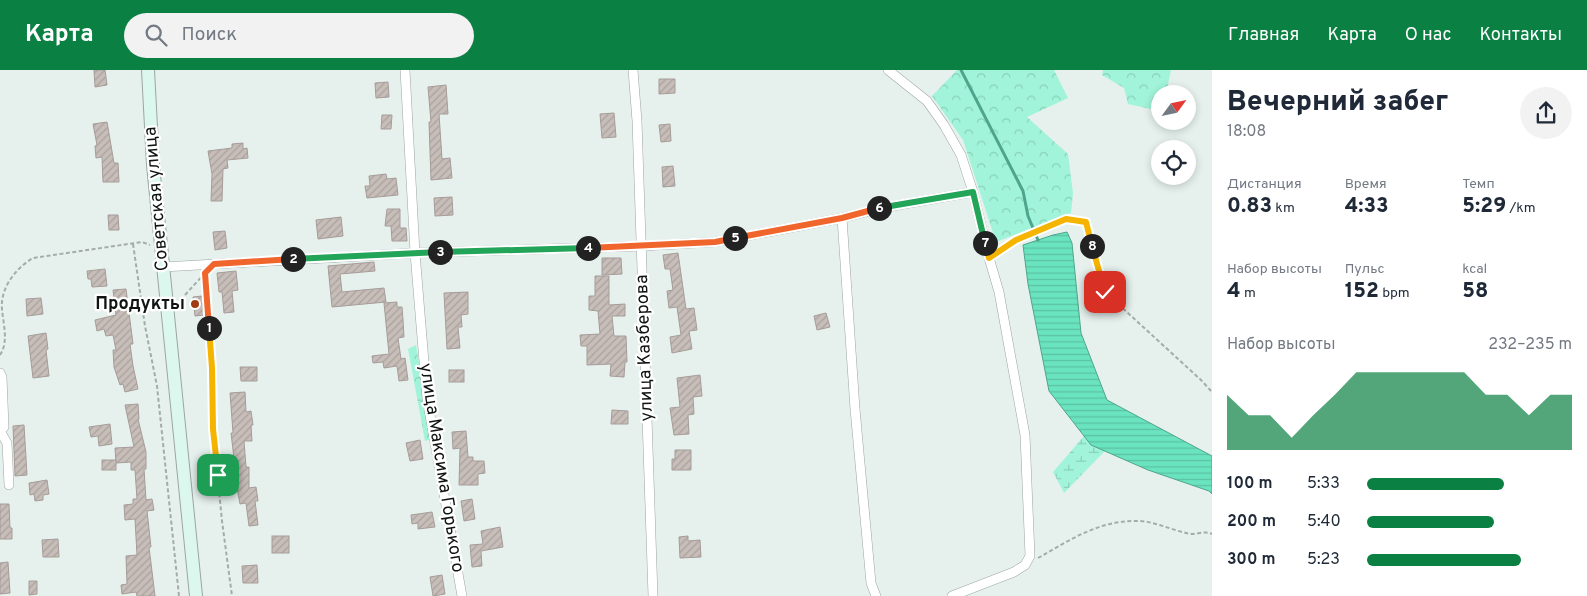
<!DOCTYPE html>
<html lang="ru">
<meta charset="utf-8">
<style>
body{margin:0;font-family:Overpass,sans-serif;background:#f2f2f3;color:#1f2937;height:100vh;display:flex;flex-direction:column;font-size:19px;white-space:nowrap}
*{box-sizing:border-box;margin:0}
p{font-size:16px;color:#747a83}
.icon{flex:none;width:28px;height:28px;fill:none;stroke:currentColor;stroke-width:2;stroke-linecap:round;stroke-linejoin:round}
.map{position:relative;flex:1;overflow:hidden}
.drawer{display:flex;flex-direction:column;background:#fff;width:375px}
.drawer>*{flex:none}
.needle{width:32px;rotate:57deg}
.controls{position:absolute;left:1151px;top:15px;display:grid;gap:10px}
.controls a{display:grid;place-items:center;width:45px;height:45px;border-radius:50%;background:#fff;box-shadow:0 2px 8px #0003;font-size:25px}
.pin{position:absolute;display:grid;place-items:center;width:42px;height:42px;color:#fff;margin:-21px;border-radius:10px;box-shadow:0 2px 8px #0006}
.km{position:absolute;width:25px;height:25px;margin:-12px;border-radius:50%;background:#222;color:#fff;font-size:14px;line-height:25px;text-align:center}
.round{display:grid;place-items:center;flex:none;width:52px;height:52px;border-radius:26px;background:#f2f2f3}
.headline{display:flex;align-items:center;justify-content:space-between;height:85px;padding:0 15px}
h1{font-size:28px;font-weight:800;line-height:38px}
.stats{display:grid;grid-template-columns:repeat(3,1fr);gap:8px;height:85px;padding:5px 15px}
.stats div{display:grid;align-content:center}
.stats b{font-size:21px;font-weight:800}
.stats small{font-size:14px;font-weight:400}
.stats p{font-size:14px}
.chart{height:140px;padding:10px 15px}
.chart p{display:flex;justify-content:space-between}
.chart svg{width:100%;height:90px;margin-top:5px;fill:#0b8043;opacity:.7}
ul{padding:0 15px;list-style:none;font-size:16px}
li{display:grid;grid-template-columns:80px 60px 1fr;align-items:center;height:38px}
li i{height:12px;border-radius:6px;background:#0b8043}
header{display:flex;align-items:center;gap:30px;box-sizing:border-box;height:70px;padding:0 25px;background:#0b8043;color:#fff}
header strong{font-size:24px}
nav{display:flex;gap:28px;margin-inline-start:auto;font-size:18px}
.search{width:350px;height:45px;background:#f2f2f3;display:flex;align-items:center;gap:12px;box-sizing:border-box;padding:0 18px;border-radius:28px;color:#747a83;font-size:19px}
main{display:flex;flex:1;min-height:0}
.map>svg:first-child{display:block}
</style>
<header>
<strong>Карта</strong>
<div class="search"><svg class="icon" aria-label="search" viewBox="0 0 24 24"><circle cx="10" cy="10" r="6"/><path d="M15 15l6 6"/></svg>Поиск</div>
<nav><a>Главная</a><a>Карта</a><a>О нас</a><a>Контакты</a></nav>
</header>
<main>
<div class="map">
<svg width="1212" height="526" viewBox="0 0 1212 526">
<defs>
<pattern id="forest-crowns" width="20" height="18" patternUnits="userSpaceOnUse" patternTransform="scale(1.25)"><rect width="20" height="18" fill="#a1f4d9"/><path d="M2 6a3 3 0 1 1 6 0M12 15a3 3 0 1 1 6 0" fill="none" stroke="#89d0b9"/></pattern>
<pattern id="wetland-marsh" width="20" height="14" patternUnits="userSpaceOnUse" patternTransform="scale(1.25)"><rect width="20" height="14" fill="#a1f4d9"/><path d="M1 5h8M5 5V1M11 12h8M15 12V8" fill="none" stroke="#89d0b9"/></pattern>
<pattern id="water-rules" width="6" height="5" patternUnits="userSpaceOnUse" patternTransform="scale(1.25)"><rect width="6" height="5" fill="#6ae3bf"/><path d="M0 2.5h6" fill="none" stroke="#5bc2a3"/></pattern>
<pattern id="building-hatch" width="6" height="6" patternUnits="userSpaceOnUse" patternTransform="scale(1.25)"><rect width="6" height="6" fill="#c7bdb9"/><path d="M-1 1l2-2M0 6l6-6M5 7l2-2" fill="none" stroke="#aaa29e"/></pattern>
</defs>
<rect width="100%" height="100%" fill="#e6f1ed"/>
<!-- forest -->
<g fill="url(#forest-crowns)">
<path d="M957,0H1054L1068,28L1027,47L1068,84L1073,123L1071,143L996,172L963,70L932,26Z"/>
<path d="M1103,0H1171L1166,24H1160V41L1128,34L1124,18L1102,5Z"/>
<path d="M416,275L432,369L425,371L408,279Z"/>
</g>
<!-- wetland -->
<path fill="url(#wetland-marsh)" d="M1084,366L1091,375L1105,381L1064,423L1053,402Z"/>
<!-- water -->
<path fill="url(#water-rules)" stroke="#4fa58b" d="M1067,162L1072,173L1081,263L1107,330L1212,386V424L1209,421L1148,400L1091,375L1049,321L1028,214L1023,175L1053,165Z"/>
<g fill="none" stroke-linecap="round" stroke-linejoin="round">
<!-- stream -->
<path stroke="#4fa58b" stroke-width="3" d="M961,0L1023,121L1028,146L1038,170"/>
</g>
<!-- building -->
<g fill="url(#building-hatch)" stroke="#a69c99">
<path d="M94,0H105L107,15L95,17Z"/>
<path d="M659,9H675V23L659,24Z"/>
<path d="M388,12L389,27L376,28L375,13Z"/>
<path d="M446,15L448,44H439L442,89L450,88L452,108L431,110L429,52H431L428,17Z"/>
<path d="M614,43L616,67L602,68L600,44Z"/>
<path d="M382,45H392L391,59H381Z"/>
<path d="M107,52L114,93H118L119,112H103L102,87L96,88L95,76L97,75L93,54Z"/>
<path d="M670,54L671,71L661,72L659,55Z"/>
<path d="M243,73V79L247,78L248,88L227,90L228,98L223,99L222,131H211L212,104L208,81L232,78V74Z"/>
<path d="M673,96L675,116L663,117L662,97Z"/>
<path d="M386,104L387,109L396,108L398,125L367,128L365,116H370L369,106Z"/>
<path d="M452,127L453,145L435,146L434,128Z"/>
<path d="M387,139H400V158H406L407,171H392L391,156H385Z"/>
<path d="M108,145H118L119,160H109Z"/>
<path d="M341,147L343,166L318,169L316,150Z"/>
<path d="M225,161L227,178L215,180L213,162Z"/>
<path d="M678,183L686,239L694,238L697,260L689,261L692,279L672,283L670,267L681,265L677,237L669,238L667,221L673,220L670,199H665L663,185Z"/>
<path d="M602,188H621L622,204L602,205Z"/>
<path d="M374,192L375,201L340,204L342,222L384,218L386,232L332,237L328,196Z"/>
<path d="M105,199L107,216L92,217L91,209H88L87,201Z"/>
<path d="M236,201L238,220L232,221L234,242L224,243L222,222H219L217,203Z"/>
<path d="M595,206H609V235L625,234V246H612L614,266H626L627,292H625L624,307L610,306L611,294L587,295V276H581L580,265L600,264L598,241L589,240V226H595Z"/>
<path d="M126,219L133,274H130L133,296L138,319L125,322L123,314L120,315L114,297L113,280H116L113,265L106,266L104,259L97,261L95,250L116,245L113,220Z"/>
<path d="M468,222V244L461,245L462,257H458L460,278L447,279L444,223Z"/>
<path d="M202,226L204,245L195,246L193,227Z"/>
<path d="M41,228L43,244L27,246L26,229Z"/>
<path d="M397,232V237H402L403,250L404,267L398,268L401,289L405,288L408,310L399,311L397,296L384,298L383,292L373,293L372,286L389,284L384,233Z"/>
<path d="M826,243L830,257L817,260L814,246Z"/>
<path d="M46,263L48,279L46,280L49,306L33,308L28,266Z"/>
<path d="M240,297H257V311H241Z"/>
<rect x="449" y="300" width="15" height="12"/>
<path d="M700,305L702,326L693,327L694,344L688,345L689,364L674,365L670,338L680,337L677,308Z"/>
<path d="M245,322L246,342L251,341L253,355H251L252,371H244L246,397H249V418L256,417L258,431H255L258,455L249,456L246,433L240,434L236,413H234L235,397L231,363H233L230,323Z"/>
<path d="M138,334L139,349H138L146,382V399H144L146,430L152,429L154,440L147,441L151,477H149L155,526H137L136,522L122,524L121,515L127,514L126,486L137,485L135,449L125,450L124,435L133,434V429H137L135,400H131V392L116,393L115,378L134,377L125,335Z"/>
<path d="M612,340L628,341V354H611Z"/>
<path d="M110,354L112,374L99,376L98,366L91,367L89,357Z"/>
<path d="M24,355L27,405L15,406L13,356Z"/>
<path d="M466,361L468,387H473V391H484L485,403L478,404V415H459L460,378L453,379L452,362Z"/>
<path d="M420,370L423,389L410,391L406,373Z"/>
<path d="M675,380H691V400H672V389H675Z"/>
<rect x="102" y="390" width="14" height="10"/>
<path d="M47,410L49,424L43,425V430L35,431L34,424L30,425L29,413Z"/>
<path d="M472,429L475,449L464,451L461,431Z"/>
<path d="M0,434H9L10,458H12V469H0Z"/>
<path d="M432,442L435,457L418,459V453L412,454L411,445Z"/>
<path d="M500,457L503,477L481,481L482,496L472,497L470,475L483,474L481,461Z"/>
<rect x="272" y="466" width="17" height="17"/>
<path d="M688,466V471L700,470L701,487L680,488L679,467Z"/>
<path d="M58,469L59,487H43L42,470Z"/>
<path d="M8,492L10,523L0,524V493Z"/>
<path d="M257,495L258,513H243L242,496Z"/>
<path d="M442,505L445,524L433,526L430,507Z"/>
<path d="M29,511H37V524L29,525Z"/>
</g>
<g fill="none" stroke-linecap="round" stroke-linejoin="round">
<!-- street casing -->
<g stroke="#9ba6a2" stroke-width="10">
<g id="street">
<path d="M405,0L415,183L427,328L462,526"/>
<path d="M633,0L637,51L653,526"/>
<path d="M888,0L927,31L944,55L961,85L973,122L989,188L999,222L1025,365L1030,486L1025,495L1014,502L952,526"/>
<path d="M842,148L855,339L871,513L876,526"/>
<path d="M163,197L415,183L642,176L715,172L842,148L881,138L973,122"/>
<path d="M0,303L2,307L4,357L0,361"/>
<path d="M0,361L7,373L9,415"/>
</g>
</g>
<!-- secondary casing -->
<g stroke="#9ba6a2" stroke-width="14">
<path id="secondary" d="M148,0L153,95L196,526"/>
</g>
<!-- path -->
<g stroke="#a3aca9" stroke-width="2" stroke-dasharray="4 2.5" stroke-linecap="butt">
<path d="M133,174L145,256L157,316L179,526"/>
<path d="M996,183L1016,170L1066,149L1086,152L1105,222L1201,310L1212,322"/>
<path d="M205,203L212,298L213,359L222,451L232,526"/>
<path d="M185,225L205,203"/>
<path d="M0,285C9,272 3,253 2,239C0,218 16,198 33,188L142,172L150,175"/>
<path d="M1038,488C1068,471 1098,451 1134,451C1151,450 1169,459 1186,463C1194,466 1204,460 1212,464"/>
</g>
<!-- street -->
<use href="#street" stroke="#fff" stroke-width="9"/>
<!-- secondary -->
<use href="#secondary" stroke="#dcf7ee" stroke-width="12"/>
</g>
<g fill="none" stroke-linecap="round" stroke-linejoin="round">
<!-- split-1 casing -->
<g stroke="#fff" stroke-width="10">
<path id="split-1" d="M209,258L212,298L213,359L218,405"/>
</g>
<!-- split-2 casing -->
<g stroke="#fff" stroke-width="10">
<path id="split-2" d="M209,258L205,203L214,194L293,189"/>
</g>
<!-- split-3 casing -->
<g stroke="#fff" stroke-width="10">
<path id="split-3" d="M293,189L440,182"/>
</g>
<!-- split-4 casing -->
<g stroke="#fff" stroke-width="10">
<path id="split-4" d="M440,182L588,178"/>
</g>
<!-- split-5 casing -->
<g stroke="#fff" stroke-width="10">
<path id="split-5" d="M588,178L715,172L735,168"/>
</g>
<!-- split-6 casing -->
<g stroke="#fff" stroke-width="10">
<path id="split-6" d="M735,168L842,148L879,138"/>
</g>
<!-- split-7 casing -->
<g stroke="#fff" stroke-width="10">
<path id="split-7" d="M879,138L973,122L985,173"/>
</g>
<!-- split-8 casing -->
<g stroke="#fff" stroke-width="10">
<path id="split-8" d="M985,173L989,188L1016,170L1066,149L1086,152L1092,176"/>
</g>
<!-- split-9 casing -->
<g stroke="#fff" stroke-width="10">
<path id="split-9" d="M1092,176L1105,222"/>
</g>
<!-- split-1 -->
<use href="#split-1" stroke="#f5b400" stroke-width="6"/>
<!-- split-2 -->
<use href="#split-2" stroke="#f0652b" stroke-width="6"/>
<!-- split-3 -->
<use href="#split-3" stroke="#22a559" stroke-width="6"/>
<!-- split-4 -->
<use href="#split-4" stroke="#22a559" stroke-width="6"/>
<!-- split-5 -->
<use href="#split-5" stroke="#f0652b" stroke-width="6"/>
<!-- split-6 -->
<use href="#split-6" stroke="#f0652b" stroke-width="6"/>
<!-- split-7 -->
<use href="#split-7" stroke="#22a559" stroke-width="6"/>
<!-- split-8 -->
<use href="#split-8" stroke="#f5b400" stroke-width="6"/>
<!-- split-9 -->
<use href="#split-9" stroke="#f5b400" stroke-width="6"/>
</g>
<!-- markers -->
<circle fill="#a13b14" stroke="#fff" stroke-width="2" cx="195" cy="234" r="5"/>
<g text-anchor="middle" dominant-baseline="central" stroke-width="4.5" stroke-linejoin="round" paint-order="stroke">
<!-- street labels -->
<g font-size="18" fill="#0f1312" stroke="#fff">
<text transform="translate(157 129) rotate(-95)">Советская улица</text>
<text transform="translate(645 278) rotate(-92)">улица Казберова</text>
<text transform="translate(441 398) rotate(81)">улица Максима Горького</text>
</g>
<!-- poi labels -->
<g font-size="18" font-weight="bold" fill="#0f1312" stroke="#fff" text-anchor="end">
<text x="185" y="234">Продукты</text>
</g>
</g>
</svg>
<div class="controls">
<a><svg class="needle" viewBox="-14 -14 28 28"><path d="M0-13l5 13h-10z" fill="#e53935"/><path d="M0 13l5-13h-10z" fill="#747a83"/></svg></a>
<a><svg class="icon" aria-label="locate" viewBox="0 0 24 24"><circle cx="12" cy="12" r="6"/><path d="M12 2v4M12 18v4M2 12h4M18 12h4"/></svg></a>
</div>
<div class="pin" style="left:218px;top:405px;background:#1e9e55"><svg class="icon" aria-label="arrive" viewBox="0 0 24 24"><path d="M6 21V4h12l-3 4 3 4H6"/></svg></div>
<div class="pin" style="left:1105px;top:222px;background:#d93025"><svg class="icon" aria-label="check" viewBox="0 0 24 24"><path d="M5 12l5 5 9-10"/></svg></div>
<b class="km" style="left:209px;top:258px">1</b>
<b class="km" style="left:293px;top:189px">2</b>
<b class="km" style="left:440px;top:182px">3</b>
<b class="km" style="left:588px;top:178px">4</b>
<b class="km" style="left:735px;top:168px">5</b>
<b class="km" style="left:879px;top:138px">6</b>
<b class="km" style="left:985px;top:173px">7</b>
<b class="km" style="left:1092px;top:176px">8</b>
</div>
<section class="drawer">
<div class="headline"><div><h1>Вечерний забег</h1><p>18:08</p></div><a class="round"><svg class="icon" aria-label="share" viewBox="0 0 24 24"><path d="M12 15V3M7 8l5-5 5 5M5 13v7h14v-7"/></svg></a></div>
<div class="stats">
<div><p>Дистанция</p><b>0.83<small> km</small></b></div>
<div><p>Время</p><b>4:33</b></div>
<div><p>Темп</p><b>5:29<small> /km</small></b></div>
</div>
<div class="stats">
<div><p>Набор высоты</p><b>4<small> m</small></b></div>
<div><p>Пульс</p><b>152<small> bpm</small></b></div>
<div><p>kcal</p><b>58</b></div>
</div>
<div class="chart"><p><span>Набор высоты</span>232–235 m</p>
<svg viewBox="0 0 160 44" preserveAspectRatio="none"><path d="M0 44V17L10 27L20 27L30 38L40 27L50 17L60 6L70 6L80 6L90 6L100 6L110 6L120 17L130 17L140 27L150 17L160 17V44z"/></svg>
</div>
<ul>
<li><b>100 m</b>5:33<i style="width:67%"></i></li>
<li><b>200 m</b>5:40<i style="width:62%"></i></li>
<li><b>300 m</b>5:23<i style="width:75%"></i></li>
</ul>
</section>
</main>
